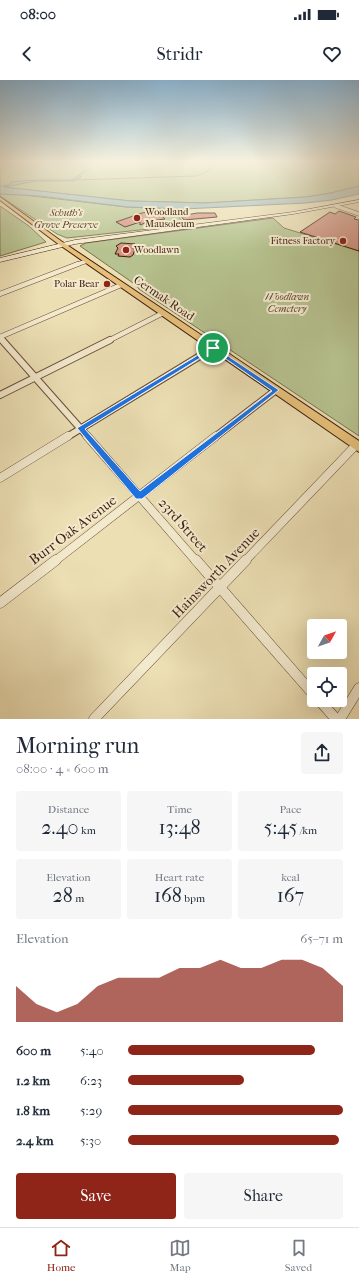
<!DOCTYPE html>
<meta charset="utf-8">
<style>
body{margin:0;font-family:"IM FELL French Canon",serif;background:#f6f6f7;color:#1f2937;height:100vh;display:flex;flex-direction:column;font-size:15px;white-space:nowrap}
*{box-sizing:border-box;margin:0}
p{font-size:13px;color:#747a83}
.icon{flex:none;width:22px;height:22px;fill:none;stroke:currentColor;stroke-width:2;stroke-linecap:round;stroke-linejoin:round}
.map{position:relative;height:639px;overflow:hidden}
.drawer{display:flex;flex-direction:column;background:#fff;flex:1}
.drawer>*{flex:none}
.needle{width:26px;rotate:50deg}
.tools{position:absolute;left:307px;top:539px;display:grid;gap:8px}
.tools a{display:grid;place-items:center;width:40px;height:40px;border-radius:4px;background:#fff;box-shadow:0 4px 16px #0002;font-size:20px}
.pin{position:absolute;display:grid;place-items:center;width:34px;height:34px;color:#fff;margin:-17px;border:2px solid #fff;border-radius:50%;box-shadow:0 1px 4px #0007}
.round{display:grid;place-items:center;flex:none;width:42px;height:42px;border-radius:4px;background:#f6f6f7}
.overview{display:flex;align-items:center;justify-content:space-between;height:68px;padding:0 16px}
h1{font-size:22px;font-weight:600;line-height:30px}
.figures{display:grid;grid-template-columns:repeat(3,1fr);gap:6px;height:68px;padding:4px 16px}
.figures div{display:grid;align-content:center;border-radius:4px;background:#f6f6f7;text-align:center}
.figures b{font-size:20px;font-weight:600}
.figures small{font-size:11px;font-weight:400}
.figures p{font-size:11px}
.chart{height:112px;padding:8px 16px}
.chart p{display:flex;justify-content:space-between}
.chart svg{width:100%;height:72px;margin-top:4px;fill:#8f2418;opacity:.7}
.action{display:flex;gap:8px;margin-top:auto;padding:8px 16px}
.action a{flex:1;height:46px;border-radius:4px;background:#8f2418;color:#fff;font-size:16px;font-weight:600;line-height:46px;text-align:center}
.action a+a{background:#f6f6f7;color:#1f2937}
ul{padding:0 16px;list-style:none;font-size:13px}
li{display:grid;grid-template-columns:64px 48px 1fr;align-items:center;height:30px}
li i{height:10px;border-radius:5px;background:#8f2418}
.status{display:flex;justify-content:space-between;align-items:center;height:28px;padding:0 20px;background:#fff;direction:ltr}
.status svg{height:11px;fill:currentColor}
header{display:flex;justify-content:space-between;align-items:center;height:52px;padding:0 16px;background:#fff;font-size:18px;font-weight:600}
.tabs{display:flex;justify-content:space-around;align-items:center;height:56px;border-top:1px solid #e0e1e3;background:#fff;font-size:11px;color:#747a83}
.tabs a{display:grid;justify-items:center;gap:2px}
.tabs .on{color:#8f2418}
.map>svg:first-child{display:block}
</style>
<div class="status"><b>08:00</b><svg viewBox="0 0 49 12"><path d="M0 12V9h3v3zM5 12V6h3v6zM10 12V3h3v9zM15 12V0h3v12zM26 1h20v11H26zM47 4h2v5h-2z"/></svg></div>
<header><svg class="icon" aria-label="back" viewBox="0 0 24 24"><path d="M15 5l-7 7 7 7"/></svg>Stridr<svg class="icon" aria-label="heart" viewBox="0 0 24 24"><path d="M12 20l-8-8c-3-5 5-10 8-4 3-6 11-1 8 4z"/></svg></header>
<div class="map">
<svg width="359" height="639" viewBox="0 0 359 639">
<rect width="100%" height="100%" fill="#ecdfb4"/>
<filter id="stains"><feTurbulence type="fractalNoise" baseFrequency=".005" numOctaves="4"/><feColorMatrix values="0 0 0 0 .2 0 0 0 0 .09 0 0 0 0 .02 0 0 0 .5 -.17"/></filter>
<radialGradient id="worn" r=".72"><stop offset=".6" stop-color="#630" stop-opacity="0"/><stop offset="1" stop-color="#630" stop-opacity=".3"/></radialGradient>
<!-- green -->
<g fill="#b6c28f" stroke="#7a704e">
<path d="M0,81H359V106L331,113L306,117L205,123L130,121L0,107Z"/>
<path d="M6,113L127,127L173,129L185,145L67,158L57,154L0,116V114Z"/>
<path d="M0,126L29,146L46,162L0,176Z"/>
<path d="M273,138L284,148L359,171V356L139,209L136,205L80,166L86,163Z"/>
</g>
<!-- water -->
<path fill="#9fb9b9" stroke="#797b74" d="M79,95L81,97L74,101H36L4,107L130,121L205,123L306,117L331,113L359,106V114L332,120L306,123L184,129L127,127L40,116L0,114V106L9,105L11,102L34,100H72Z"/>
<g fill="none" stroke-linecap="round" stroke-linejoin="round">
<!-- stream -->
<g stroke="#797b74" stroke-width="1">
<path d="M78,97L85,91"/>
<path d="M74,100L197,96L206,92L219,81"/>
</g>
</g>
<!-- building -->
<g fill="#d59485" stroke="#3f1d0d">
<path d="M156,131L165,139L150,141L140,145V142L125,147L116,142L142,133Z"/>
<path d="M339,131L356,137L354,139L359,140V171L300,152L330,132L335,134Z"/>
<path d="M197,133H215L217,137L184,140L181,136Z"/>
<path d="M121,163L135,164L133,169H135L133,175L130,177L118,176L119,174H115L118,168L116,166Z"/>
</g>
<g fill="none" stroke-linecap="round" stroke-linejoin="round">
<!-- street-far5 casing -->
<g stroke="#6a4e37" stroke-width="3">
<path id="street-far5" d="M336,126L338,127"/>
</g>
<!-- street-far4 casing -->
<g stroke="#6a4e37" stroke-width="4.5">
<g id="street-far4">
<path d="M336,126L359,134"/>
<path d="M75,185L87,181"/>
</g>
</g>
<!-- street-far3 casing -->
<g stroke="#6a4e37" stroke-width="5.5">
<g id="street-far3">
<path d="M0,214L78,184"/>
<path d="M0,257L3,261"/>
<path d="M0,257L121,205"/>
<path d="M108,261L163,233"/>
</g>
</g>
<!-- street-far2 casing -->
<g stroke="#6a4e37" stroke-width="8">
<g id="street-far2">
<path d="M2,260L88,357"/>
<path d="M0,315L110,260"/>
<path d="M67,357L213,268"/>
<path d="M215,357L276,310"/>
</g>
</g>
<!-- street-far1 casing -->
<g stroke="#6a4e37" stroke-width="9">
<g id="street-far1">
<path d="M87,356L196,481"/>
<path d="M0,398L68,356"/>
<path d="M55,481L216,356"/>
<path d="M245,481L356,365"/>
</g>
</g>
<!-- street casing -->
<g stroke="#6a4e37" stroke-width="11">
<g id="street">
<path d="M196,480L314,615"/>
<path d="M0,523L56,480"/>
<path d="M319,620L336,639"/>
<path d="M94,639L246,480"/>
<path d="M340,639L359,608"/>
</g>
</g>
<!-- secondary casing -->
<g stroke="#3f1d0d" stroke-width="1">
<path id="secondary" d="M359,120V122L293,134L75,164L0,182V178L75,160L293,132Z"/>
</g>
<!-- primary casing -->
<g stroke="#3f1d0d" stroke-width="2">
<path id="primary" d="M0,117L61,161L359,361V372L57,163L0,120Z"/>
</g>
<!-- street-far5 -->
<use href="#street-far5" stroke="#f3eace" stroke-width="2.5"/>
<!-- street-far4 -->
<use href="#street-far4" stroke="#f3eace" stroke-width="3.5"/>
<!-- street-far3 -->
<use href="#street-far3" stroke="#f3eace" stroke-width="4.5"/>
<!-- street-far2 -->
<use href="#street-far2" stroke="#f3eace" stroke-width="6"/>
<!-- street-far1 -->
<use href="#street-far1" stroke="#f3eace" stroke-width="8"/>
<!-- street -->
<use href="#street" stroke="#f3eace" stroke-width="10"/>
<!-- secondary -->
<use href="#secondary" fill="#f3eace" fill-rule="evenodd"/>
<!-- primary -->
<use href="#primary" fill="#e6c07a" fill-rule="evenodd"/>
</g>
<!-- sky -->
<linearGradient id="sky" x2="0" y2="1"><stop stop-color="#8bb6d5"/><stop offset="0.48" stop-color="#f6f1dd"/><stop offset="1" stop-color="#f6f1dd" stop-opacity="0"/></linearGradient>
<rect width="359" height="170" fill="url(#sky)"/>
<!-- route -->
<path fill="#1a73e8" stroke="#fff" fill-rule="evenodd" d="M213,266L279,310L142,419H136L77,348ZM213,270L272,311L140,411L85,349Z"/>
<!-- markers -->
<g fill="#8f2418" stroke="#f3eace" stroke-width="1.5">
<circle cx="137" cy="138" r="4"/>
<circle cx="343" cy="161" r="4"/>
<circle cx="126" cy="170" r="4"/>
<circle cx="107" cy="204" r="4"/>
</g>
<g text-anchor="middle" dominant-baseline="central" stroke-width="4" stroke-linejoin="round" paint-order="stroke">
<!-- far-poi labels -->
<g font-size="10" fill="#3f1d0d" stroke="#f3eace" text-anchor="start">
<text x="145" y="132">Woodland<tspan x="145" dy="12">Mausoleum</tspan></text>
<text x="335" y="161" text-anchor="end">Fitness Factory</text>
<text x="134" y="170">Woodlawn</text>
<text x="99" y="204" text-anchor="end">Polar Bear</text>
</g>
<!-- far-park labels -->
<g font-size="10" font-style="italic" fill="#5d462e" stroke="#f3eace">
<text x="66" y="133">Schuth's<tspan x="66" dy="12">Grove Preserve</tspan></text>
<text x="287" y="217">Woodlawn<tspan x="287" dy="12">Cemetery</tspan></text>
</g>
<!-- street labels -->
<g font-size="12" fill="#3f1d0d" stroke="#f3eace">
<text transform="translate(164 218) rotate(34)">Cermak Road</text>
</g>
<!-- near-street labels -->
<g font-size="14" fill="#3f1d0d" stroke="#f3eace">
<text transform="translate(183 445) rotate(49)">23rd Street</text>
<text transform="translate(73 450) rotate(-37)">Burr Oak Avenue</text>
<text transform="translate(216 493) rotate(-46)">Hainsworth Avenue</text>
</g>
</g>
<rect width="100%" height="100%" filter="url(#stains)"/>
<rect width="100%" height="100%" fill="url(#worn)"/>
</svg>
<div class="tools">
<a><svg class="needle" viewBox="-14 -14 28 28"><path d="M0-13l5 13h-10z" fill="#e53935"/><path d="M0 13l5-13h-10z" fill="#747a83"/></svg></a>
<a><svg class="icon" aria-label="locate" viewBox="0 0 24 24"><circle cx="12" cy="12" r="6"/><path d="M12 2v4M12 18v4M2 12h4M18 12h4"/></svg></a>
</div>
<div class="pin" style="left:213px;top:268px;background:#1e9e55"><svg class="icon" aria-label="arrive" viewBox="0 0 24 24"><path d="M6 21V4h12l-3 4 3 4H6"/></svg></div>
</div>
<section class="drawer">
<div class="overview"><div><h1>Morning run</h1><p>08:00 · 4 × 600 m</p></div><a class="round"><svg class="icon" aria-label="share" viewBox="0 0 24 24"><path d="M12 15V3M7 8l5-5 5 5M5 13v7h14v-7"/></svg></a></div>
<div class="figures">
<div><p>Distance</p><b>2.40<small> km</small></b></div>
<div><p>Time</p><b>13:48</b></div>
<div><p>Pace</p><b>5:45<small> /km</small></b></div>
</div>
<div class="figures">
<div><p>Elevation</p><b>28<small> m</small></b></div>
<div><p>Heart rate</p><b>168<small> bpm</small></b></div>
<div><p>kcal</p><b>167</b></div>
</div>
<div class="chart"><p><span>Elevation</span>65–71 m</p>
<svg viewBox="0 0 160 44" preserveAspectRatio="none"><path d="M0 44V22L10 33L20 38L30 33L40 22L50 17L60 17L70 17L80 11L90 11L100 6L110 11L120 11L130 6L140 6L150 11L160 22V44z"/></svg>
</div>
<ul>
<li><b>600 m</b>5:40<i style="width:87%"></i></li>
<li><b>1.2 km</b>6:23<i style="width:54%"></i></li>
<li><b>1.8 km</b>5:29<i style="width:100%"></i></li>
<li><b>2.4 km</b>5:30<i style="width:98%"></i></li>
</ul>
<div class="action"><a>Save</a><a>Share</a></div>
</section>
<nav class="tabs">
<a class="on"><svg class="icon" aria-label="home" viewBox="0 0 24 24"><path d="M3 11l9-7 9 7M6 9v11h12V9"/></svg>Home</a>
<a><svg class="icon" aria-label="map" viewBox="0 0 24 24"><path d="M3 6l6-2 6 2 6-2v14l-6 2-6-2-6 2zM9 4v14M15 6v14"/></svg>Map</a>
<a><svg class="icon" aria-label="saved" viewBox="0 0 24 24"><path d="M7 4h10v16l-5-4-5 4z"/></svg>Saved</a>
</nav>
